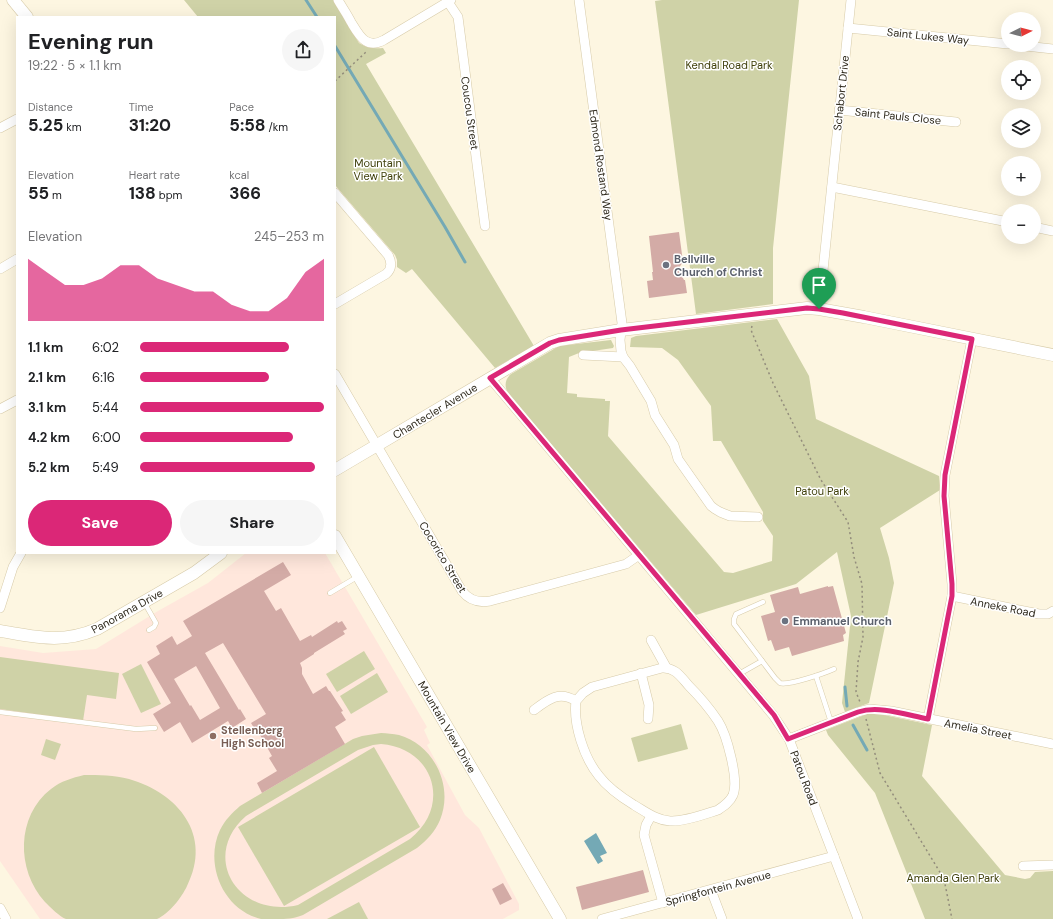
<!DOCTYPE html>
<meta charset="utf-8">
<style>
body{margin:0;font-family:"DM Sans",sans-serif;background:#f6f6f6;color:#202124;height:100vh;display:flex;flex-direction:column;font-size:15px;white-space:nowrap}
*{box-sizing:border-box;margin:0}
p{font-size:13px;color:#757577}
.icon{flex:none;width:22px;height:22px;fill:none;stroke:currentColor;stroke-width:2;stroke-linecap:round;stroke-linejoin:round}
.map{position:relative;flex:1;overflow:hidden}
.details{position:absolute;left:16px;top:16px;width:320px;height:538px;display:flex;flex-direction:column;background:#fff;border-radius:0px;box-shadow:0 4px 16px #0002}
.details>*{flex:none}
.needle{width:26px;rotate:84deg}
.fabs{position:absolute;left:1001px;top:12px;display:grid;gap:8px}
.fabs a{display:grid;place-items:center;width:40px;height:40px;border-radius:50%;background:#fff;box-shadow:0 4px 16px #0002;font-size:20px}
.pin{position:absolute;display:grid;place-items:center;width:34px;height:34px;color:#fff;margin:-41px -17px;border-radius:50% 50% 50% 0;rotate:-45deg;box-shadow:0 0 4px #0007}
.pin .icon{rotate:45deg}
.round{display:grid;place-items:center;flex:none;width:42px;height:42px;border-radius:21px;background:#f6f6f6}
.headline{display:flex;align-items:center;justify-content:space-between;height:68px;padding:0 12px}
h1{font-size:22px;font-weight:700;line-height:30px}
.figures{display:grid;grid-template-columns:repeat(3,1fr);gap:6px;height:68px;padding:4px 12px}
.figures div{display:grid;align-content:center}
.figures b{font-size:17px;font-weight:700}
.figures small{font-size:11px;font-weight:400}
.figures p{font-size:11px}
.chart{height:112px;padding:8px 12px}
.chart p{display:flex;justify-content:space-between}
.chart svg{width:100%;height:72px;margin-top:4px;fill:#db2777;opacity:.7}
.action{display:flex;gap:8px;margin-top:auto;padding:8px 12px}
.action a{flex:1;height:46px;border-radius:24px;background:#db2777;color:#fff;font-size:16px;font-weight:700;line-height:46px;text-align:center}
.action a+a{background:#f6f6f6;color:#202124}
ul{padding:0 12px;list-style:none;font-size:13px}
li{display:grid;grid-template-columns:64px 48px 1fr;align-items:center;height:30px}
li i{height:10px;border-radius:5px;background:#db2777}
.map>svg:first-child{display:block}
</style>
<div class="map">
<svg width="1053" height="919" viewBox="0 0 1053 919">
<rect width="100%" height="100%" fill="#fdf6e1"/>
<!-- education -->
<path fill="#ffe7dc" d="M246,553H325L427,727L424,730L430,743L427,745L465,815L479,828L519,904V910L503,919H40L0,861V646L43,653L96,649L158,611L208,583Z"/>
<!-- green -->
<g fill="#cfd2a7" fill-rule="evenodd">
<path d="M184,0H333L359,43C367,48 374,49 383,48L386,53L366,64L534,346L495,368L412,269L406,273L397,267V260L395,255L335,185V17H198Z"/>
<path d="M662,0H799L773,248V304L696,314L655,1Z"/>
<path d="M777,319L809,376L816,419L939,476L940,490L880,528L889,558L894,583L869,703L845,712L842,703L851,616L837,552L796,584L696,615L508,393C504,386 505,379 511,374L559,346L611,340L614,346L613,348L579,353L569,357L567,393L577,394V397L605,399V401H610L608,436L724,572L733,573L772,561L773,536L763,521V512L721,441H713L711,406L678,360L662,348L630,347L631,338L636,336Z"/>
<path d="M364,651L375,669L337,692L326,674Z"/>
<path d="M0,657L119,673L116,699L87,695L83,721L0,709Z"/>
<path d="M141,664L161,704L141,713L122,674Z"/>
<path d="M377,673L388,692L351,714L340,696Z"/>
<path d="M867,714H879L932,725L922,776L1005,875L1025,879L1030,878L1035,872L1053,871V919H925L875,793L828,735L826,730Z"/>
<path d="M681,724L688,749L638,762L631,738Z"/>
<path d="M381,733C387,733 393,734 399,735C434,745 454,786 440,820C435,832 427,840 417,848L303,915C293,919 287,919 276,919C271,919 266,919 261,919C223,910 204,864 220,830C225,820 232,813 240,806L353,739L362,736ZM381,744C434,748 452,806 410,839L298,905C239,919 199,857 246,816L358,750L373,745Z"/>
<path d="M46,739L61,744L55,760L41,755Z"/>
<path d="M374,747L420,827L284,906L238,827Z"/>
<path d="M84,775C99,775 114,775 129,779C178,793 213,835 187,886C182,897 169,914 157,919C154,919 148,919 145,919C135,919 125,919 115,919C103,919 90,919 78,919C75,919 70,919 66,919C60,917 50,907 45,902C16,870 16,816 51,789C61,781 72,778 84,775Z"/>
<path d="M359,902L368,919H327Z"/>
</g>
<!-- water -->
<path fill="#74a9b5" d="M596,833L607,853L600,856L603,861L598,864L584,841Z"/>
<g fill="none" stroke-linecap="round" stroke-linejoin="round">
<!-- stream -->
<g stroke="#74a9b5" stroke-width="3">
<path d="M306,0L317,17"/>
<path d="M335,46L445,227L465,262"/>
<path d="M845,687L847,706"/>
<path d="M853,725L867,750"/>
</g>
</g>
<!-- building -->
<g fill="#d3aba6" fill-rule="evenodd">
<path d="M679,232L683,262L678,269L684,280H685L687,293L649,298L647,281L653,280L652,272H653L649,236Z"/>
<path d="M283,562L291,575L264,591L276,611L281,608L300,641L311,635L312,637L337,621L338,623L342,621L347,629L343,631L345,634L314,653V654L300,663L302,668V674L313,694L326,686L329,691H330L343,711L341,712L346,720L335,727L345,744L262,793L257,783L277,771L269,758L272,756L260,735H258L251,723L266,714L223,643L205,653L239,710L240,709L246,719L232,728L228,721L192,743L180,722L164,732L153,714L171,703L147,662L160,654L156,646L172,636L177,645L192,636L183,621ZM196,666L220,708L200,720L191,705L190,706L174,679Z"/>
<path d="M828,586V587L833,586L846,633L843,635L844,641L792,656L789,647L775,651L771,640L768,641L761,616L775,612L770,595L798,587L800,594Z"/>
<path d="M643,870L649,892L582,910L576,887Z"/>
<path d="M503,883L512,899L500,905L492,889Z"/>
</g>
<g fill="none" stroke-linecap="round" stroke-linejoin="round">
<!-- service casing -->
<g stroke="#d7cba9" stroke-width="5.5">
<g id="service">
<path d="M330,593L357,577"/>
<path d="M144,602L156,623L154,627L149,630"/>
<path d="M763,602L736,614L734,619V624L775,678C776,679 779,682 780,683C788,686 825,673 834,669"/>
<path d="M739,674L762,661"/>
<path d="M816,676L831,722"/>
<path d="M0,712L136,729L155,728"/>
</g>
</g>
<!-- minor casing -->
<g stroke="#d7cba9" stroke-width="10">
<g id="minor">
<path d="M338,0C342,7 347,14 351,22C359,35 366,50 384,40L451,0"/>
<path d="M579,0L622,323L620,340L621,351L623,357L630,366L651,401L655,415L674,445L678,459L711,506L715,509L720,512L730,516L758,517"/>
<path d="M448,2L458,17L485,226"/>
<path d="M848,28L1008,44"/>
<path d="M1016,45L1053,49"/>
<path d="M839,110L956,122"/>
<path d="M0,128L17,119"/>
<path d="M832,187L1008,222"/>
<path d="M335,193L388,255C392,262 392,269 386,274L335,304"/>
<path d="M1034,227L1053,231"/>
<path d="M0,269L17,259"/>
<path d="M819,309L851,0"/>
<path d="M583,355L623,357"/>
<path d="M335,374L462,591C469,600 479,603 490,601L626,564L639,555"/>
<path d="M490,378L773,715L789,739L858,919"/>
<path d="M0,409L17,400"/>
<path d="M952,596L1039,614H1048L1053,611"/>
<path d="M0,608L13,567L21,553"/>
<path d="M651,640L666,667"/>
<path d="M641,673L649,705L648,719"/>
<path d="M534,710C547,700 559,690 576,701C573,724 584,758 599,776C608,788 621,797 634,805C646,812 656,820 670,821C684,822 705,814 718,810C724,806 730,802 733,795C739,780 727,735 718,721C710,709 699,696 689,686C681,677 675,667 662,668L592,687L583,693L576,701"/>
<path d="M928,719L952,596V584L944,496L945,475L972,339"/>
<path d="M789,739L858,712L869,709L891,711L1053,744"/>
<path d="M651,816L646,825L644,835L663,903"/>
<path d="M1023,866L1053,865"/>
<path d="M711,890L722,919"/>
<path d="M0,908L6,919"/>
<path d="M602,919L834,856"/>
</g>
</g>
<!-- tertiary casing -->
<g stroke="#d7cba9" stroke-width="13">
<g id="tertiary">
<path d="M13,0L27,17"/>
<path d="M335,470L550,343L559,340L621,330L807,308L819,309L864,317L1053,355"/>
<path d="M335,536L560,919"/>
<path d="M0,631C37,637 61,644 97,629L194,573L221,553"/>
</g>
</g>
<!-- path -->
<g stroke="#938d7c" stroke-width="1.5" stroke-dasharray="2 3" stroke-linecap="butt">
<path d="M335,81L366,52"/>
<path d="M752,326L751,330L773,383L821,480L848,522L854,557L862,584L863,637L858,662L856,692L860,702"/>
<path d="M866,719L880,773L944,879L952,919"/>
</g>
<!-- service -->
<use href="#service" stroke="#fff" stroke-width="4.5"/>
<!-- minor -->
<use href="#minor" stroke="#fff" stroke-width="9"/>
<!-- tertiary -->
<use href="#tertiary" stroke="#fff" stroke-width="12"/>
</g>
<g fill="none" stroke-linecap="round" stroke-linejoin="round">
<!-- route casing -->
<g stroke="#fff" stroke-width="8">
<path id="route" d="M807,308L819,309L843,313L972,339L945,475L944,496L952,584V596L928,719C907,715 879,705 858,712L788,739L774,715L490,378L550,343L559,340L621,330Z"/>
</g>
<!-- route -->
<use href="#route" stroke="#db2777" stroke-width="5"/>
</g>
<!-- markers -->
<g fill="#6b7280" stroke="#fff" stroke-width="1.5">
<circle cx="666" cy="265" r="4"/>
<circle cx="785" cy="621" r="4"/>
</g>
<circle fill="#8d6e63" stroke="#fff" stroke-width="1.5" cx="213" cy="736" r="4"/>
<g text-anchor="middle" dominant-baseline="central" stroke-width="3" stroke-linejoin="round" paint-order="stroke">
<!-- street labels -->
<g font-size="11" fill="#2e291c" stroke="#fff">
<text transform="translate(928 36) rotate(6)">Saint Lukes Way</text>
<text transform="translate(841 93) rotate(-84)">Schabort Drive</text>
<text transform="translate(470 113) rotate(82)">Coucou Street</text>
<text transform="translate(898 116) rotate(6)">Saint Pauls Close</text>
<text transform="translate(601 165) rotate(82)">Edmond Rostand Way</text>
<text transform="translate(435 411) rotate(-31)">Chantecler Avenue</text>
<text transform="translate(443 557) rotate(59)">Cocorico Street</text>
<text transform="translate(1003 607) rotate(11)">Anneke Road</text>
<text transform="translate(127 611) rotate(-29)">Panorama Drive</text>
<text transform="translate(447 727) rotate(60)">Mountain View Drive</text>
<text transform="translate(978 729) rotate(11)">Amelia Street</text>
<text transform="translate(804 778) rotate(69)">Patou Road</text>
<text transform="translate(718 888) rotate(-15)">Springfontein Avenue</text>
</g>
<!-- park labels -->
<g font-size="11" fill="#40410c" stroke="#fff">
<text x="729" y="65">Kendal Road Park</text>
<text x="378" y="163">Mountain<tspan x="378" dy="13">View Park</tspan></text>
<text x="822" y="491">Patou Park</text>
<text x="953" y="878">Amanda Glen Park</text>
</g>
<!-- worship labels -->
<g font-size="11" font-weight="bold" fill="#5b616d" stroke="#fff" text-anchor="start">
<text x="674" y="259">Bellville<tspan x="674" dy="13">Church of Christ</tspan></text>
<text x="793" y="621">Emmanuel Church</text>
</g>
<!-- education labels -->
<g font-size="11" font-weight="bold" fill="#785e54" stroke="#fff" text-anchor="start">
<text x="221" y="730">Stellenberg<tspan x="221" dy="13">High School</tspan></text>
</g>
</g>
</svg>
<div class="fabs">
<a><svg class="needle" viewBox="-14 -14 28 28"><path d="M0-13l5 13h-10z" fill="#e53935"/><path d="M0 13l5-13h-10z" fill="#757577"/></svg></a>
<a><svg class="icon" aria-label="locate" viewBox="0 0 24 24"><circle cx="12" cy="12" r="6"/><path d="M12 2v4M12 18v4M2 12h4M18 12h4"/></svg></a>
<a><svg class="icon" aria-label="layers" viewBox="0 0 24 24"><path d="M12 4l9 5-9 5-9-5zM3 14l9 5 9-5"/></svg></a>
<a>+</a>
<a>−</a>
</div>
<div class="pin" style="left:819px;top:309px;background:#1e9e55"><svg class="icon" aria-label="arrive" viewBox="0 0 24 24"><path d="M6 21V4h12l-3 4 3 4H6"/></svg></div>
<section class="details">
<div class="headline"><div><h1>Evening run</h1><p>19:22 · 5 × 1.1 km</p></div><a class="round"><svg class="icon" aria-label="share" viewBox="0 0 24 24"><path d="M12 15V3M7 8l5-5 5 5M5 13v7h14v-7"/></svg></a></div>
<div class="figures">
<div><p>Distance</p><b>5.25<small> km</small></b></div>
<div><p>Time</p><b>31:20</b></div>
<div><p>Pace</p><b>5:58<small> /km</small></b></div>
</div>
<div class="figures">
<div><p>Elevation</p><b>55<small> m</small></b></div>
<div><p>Heart rate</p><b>138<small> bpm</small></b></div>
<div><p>kcal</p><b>366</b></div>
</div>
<div class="chart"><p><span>Elevation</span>245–253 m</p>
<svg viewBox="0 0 160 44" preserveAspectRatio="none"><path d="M0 44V6L10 14L20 22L30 22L40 18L50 10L60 10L70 18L80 22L90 26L100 26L110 34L120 38L130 38L140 30L150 14L160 6V44z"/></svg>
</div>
<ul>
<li><b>1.1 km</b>6:02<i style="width:81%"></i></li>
<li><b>2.1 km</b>6:16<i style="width:70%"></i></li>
<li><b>3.1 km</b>5:44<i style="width:100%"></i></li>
<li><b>4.2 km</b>6:00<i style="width:83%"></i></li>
<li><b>5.2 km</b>5:49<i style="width:95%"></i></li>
</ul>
<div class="action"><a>Save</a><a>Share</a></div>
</section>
</div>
